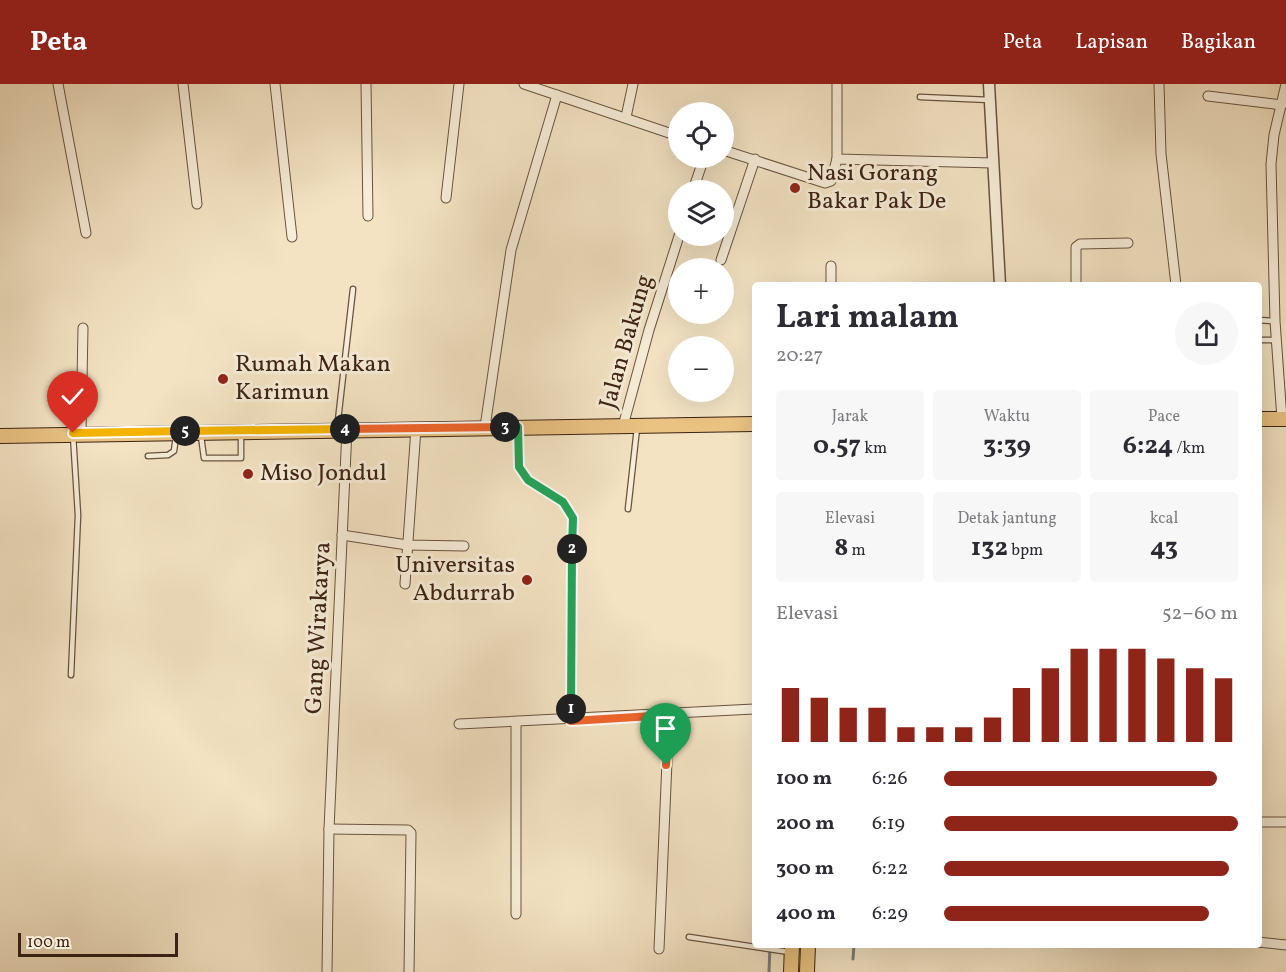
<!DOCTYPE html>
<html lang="id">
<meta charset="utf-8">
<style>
body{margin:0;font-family:Vollkorn,serif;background:#f7f7f7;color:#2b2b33;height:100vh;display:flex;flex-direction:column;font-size:22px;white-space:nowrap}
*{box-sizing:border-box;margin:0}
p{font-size:20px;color:#7c7c81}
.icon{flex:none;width:33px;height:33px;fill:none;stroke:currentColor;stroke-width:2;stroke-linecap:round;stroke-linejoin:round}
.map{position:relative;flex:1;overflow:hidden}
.panel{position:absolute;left:752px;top:198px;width:510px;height:666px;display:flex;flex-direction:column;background:#fff;border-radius:6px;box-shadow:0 6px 24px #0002}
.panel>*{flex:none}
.controls{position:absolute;left:668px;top:18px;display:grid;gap:12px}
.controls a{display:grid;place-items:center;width:66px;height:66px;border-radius:50%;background:#fff;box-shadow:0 6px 24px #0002;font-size:30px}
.scale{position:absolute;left:18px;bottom:15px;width:160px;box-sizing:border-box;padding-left:6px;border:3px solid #3c2313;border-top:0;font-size:16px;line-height:21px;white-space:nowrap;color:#3c2313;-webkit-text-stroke:4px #f7edd8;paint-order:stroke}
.pin{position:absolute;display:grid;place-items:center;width:51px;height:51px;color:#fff;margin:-62px -26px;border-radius:50% 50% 50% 0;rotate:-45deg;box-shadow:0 0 6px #0007}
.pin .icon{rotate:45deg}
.km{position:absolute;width:30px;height:30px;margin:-15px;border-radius:50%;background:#222;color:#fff;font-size:16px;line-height:30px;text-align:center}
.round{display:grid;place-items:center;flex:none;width:63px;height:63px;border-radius:32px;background:#f7f7f7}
.summary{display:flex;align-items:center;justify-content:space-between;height:102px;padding:0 24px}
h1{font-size:33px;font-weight:700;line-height:45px}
.stats{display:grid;grid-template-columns:repeat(3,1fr);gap:9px;height:102px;padding:6px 24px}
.stats div{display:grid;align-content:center;border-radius:6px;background:#f7f7f7;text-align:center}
.stats b{font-size:26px;font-weight:700}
.stats small{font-size:16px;font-weight:400}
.stats p{font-size:16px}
.chart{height:168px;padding:12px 24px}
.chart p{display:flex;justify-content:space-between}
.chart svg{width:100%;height:108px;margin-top:6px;stroke:#8f2418;stroke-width:6}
ul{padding:0 24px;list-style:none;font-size:20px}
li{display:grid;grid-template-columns:96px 72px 1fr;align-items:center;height:45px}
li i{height:15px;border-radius:8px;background:#8f2418}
header{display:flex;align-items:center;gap:36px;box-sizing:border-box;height:84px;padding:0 30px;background:#8f2418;color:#fff}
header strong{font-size:28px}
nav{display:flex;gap:33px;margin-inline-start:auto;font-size:21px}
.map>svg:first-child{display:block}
</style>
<header>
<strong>Peta</strong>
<nav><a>Peta</a><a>Lapisan</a><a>Bagikan</a></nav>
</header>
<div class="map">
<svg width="1286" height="888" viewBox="0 0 1286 888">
<rect width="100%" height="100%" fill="#f3e3c3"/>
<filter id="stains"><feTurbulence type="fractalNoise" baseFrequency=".00333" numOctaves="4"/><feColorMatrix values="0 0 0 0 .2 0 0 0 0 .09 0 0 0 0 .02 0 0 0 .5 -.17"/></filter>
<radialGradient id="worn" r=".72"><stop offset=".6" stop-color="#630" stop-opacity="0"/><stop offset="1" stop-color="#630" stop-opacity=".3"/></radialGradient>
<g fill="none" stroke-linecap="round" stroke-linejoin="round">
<!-- stream -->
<g stroke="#797e7a" stroke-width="3">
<path d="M853,875L854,861"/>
<path d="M769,888L770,861"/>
</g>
<!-- service casing -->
<g stroke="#6a533f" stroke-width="7">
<g id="service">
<path d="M920,13L990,16"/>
<path d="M1258,236L1274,237"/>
<path d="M1258,256H1277"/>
<path d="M337,345L353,205"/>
<path d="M518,346L519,383L528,396L563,418L573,434L571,633"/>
<path d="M201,352L204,374H241V349"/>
<path d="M148,372L168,371L174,367L176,352"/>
<path d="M628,425L637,344"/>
<path d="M71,591L78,431L73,351"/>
<path d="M689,853L789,868"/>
</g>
</g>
<!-- minor casing -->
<g stroke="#6a533f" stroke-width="11">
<g id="minor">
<path d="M58,0L86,149"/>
<path d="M183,0L197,120"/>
<path d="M275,0L292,153"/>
<path d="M366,0L368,132"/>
<path d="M524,0L678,52"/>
<path d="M837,0V75"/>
<path d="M1159,0L1161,70L1176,201"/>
<path d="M1208,12L1282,21"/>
<path d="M626,33L633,0"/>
<path d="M723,66L825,99L831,97L837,75L993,79"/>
<path d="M693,106L704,74"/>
<path d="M446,114L459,0"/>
<path d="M721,176L755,75"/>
<path d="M831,201V182"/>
<path d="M1076,201V163L1080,160L1128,159"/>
<path d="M1282,335L1275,237L1271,80L1274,51L1286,0"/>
<path d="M623,342L649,246L679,152"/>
<path d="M485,343L511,166L557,11"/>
<path d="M81,349L83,244"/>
<path d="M342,451L407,461L464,462"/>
<path d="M405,500L416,344"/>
<path d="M459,640L754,625"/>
<path d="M1258,738H1286"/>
<path d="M329,745L408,746L411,749L409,888"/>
<path d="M516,830V639"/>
<path d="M1258,858L1286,861"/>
<path d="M659,865L669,631"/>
<path d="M327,888L329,745L347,345"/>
</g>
</g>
<!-- tertiary casing -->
<g stroke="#6a533f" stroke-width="13">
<path id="tertiary" d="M989,0L1000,201"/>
</g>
<!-- primary casing -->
<g stroke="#3c2313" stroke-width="16">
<g id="primary">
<path d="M1258,335H1286"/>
<path d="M0,352L754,340"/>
<path d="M791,888L792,861"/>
<path d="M807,888L808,861"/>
</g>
</g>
<!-- service -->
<use href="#service" stroke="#f7edd8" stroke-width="4.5"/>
<!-- minor -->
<use href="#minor" stroke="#f7edd8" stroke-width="9"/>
<!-- tertiary -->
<use href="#tertiary" stroke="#f7edd8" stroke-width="10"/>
<!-- primary -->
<use href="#primary" stroke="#eac282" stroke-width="14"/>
</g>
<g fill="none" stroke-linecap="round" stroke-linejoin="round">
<!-- split-1 casing -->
<g stroke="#fff" stroke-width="12">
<path id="split-1" d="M571,625V637L669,631L666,681"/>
</g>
<!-- split-2 casing -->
<g stroke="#fff" stroke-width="12">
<path id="split-2" d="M571,625L572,465"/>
</g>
<!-- split-3 casing -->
<g stroke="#fff" stroke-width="12">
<path id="split-3" d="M505,343H518L519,383L528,396L563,418L573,434L572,465"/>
</g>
<!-- split-4 casing -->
<g stroke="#fff" stroke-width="12">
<path id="split-4" d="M345,345L505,343"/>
</g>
<!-- split-5 casing -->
<g stroke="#fff" stroke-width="12">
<path id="split-5" d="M185,347L345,345"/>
</g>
<!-- split-6 casing -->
<g stroke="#fff" stroke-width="12">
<path id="split-6" d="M73,349L185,347"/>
</g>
<!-- split-1 -->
<use href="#split-1" stroke="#f0652b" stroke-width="8"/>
<!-- split-2 -->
<use href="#split-2" stroke="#22a559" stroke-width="8"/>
<!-- split-3 -->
<use href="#split-3" stroke="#22a559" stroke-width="8"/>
<!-- split-4 -->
<use href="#split-4" stroke="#f0652b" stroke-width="8"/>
<!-- split-5 -->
<use href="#split-5" stroke="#f5b400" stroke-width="8"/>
<!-- split-6 -->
<use href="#split-6" stroke="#f5b400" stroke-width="8"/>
</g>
<!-- markers -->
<g fill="#8f2418" stroke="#f7edd8" stroke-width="2">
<circle cx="795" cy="104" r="6"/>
<circle cx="223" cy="295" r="6"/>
<circle cx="248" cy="390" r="6"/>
<circle cx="527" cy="496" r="6"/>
</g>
<g text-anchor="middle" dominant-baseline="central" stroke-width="6" stroke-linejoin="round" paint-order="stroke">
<!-- poi labels -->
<g font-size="24" fill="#3c2313" stroke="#f7edd8" text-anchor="start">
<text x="807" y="90">Nasi Gorang<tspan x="807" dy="28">Bakar Pak De</tspan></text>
<text x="235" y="281">Rumah Makan<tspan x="235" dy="28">Karimun</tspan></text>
<text x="260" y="390">Miso Jondul</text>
<text x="515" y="482" text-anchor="end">Universitas<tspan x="515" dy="28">Abdurrab</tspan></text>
</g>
<!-- street labels -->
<g font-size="24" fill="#3c2313" stroke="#f7edd8">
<text transform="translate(627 258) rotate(-74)">Jalan Bakung</text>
<text transform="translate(319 544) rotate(-87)">Gang Wirakarya</text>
</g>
</g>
<rect width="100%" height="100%" filter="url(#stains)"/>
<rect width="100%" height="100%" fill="url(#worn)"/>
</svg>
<div class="controls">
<a><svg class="icon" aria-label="locate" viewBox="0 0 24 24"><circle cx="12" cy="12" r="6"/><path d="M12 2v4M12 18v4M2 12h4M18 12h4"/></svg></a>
<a><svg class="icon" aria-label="layers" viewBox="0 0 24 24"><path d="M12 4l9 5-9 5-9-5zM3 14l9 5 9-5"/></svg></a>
<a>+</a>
<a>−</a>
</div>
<div class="scale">100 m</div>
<div class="pin" style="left:666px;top:681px;background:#1e9e55"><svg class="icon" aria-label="arrive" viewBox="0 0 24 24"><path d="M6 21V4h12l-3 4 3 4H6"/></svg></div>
<div class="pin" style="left:73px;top:349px;background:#d93025"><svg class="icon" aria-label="check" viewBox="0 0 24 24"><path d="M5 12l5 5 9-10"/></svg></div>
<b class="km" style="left:571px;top:625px">1</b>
<b class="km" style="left:572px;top:465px">2</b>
<b class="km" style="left:505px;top:343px">3</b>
<b class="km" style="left:345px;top:345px">4</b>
<b class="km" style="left:185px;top:347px">5</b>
<section class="panel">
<div class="summary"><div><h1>Lari malam</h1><p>20:27</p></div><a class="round"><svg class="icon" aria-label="share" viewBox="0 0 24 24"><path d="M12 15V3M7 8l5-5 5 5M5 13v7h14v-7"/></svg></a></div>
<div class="stats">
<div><p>Jarak</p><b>0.57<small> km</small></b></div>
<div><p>Waktu</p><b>3:39</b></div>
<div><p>Pace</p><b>6:24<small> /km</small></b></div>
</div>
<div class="stats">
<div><p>Elevasi</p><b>8<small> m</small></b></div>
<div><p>Detak jantung</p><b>132<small> bpm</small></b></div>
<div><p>kcal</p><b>43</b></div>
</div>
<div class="chart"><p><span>Elevasi</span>52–60 m</p>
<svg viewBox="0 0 160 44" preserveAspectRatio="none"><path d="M5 44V22M15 44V26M25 44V30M35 44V30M45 44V38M55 44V38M65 44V38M75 44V34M85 44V22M95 44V14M105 44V6M115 44V6M125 44V6M135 44V10M145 44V14M155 44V18"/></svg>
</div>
<ul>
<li><b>100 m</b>6:26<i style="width:93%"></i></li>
<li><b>200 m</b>6:19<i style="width:100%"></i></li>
<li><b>300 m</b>6:22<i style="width:97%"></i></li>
<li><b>400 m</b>6:29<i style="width:90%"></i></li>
</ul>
</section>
</div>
